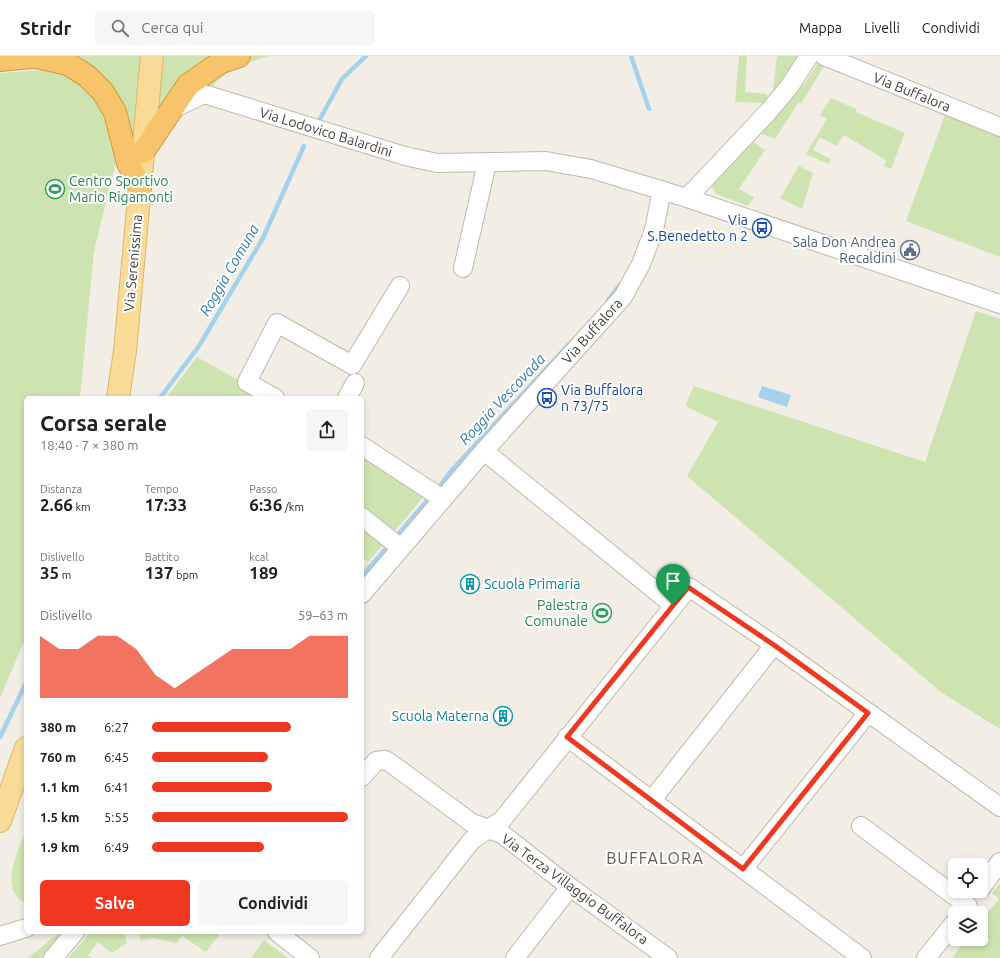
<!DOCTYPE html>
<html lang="it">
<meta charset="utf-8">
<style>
body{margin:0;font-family:Ubuntu,sans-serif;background:#f6f6f6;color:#202124;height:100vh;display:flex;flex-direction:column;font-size:15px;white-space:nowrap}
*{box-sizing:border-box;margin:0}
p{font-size:13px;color:#757577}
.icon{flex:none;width:22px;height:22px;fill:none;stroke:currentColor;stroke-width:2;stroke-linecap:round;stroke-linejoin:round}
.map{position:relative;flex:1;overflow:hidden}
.sheet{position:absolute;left:24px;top:340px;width:340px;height:538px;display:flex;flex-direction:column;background:#fff;border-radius:6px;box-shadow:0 2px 6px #0003}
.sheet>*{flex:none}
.buttons{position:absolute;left:948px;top:802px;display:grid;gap:8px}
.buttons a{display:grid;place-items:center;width:40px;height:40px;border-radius:6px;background:#fff;box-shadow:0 2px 6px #0003;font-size:20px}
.pin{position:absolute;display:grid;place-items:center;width:34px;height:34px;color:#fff;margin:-41px -17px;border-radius:50% 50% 50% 0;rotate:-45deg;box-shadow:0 0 4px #0007}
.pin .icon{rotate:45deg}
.round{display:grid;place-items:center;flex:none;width:42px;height:42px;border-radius:6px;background:#f6f6f6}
.headline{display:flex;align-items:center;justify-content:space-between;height:68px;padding:0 16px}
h1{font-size:22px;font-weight:700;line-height:30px}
.metrics{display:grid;grid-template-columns:repeat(3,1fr);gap:6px;height:68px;padding:4px 16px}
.metrics div{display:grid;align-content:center}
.metrics b{font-size:17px;font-weight:700}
.metrics small{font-size:11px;font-weight:400}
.metrics p{font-size:11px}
.chart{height:112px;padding:8px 16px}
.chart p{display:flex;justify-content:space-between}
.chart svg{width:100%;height:72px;margin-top:4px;fill:#ef381f;opacity:.7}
.primary-button{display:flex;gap:8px;margin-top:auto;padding:8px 16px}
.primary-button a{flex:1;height:46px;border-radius:6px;background:#ef381f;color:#fff;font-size:16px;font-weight:700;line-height:46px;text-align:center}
.primary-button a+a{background:#f6f6f6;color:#202124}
ul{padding:0 16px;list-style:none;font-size:13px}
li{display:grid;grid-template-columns:64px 48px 1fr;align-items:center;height:30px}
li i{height:10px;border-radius:5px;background:#ef381f}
header{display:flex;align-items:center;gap:24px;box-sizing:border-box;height:56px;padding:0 20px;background:#fff;border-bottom:1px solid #e0e0e0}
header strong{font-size:19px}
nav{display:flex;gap:22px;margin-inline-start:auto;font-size:14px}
.search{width:280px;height:36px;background:#f6f6f6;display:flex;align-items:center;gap:10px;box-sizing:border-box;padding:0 14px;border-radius:6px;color:#757577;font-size:15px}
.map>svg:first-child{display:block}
</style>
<header>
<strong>Stridr</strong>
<div class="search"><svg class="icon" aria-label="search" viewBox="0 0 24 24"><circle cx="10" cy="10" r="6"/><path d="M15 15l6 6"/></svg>Cerca qui</div>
<nav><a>Mappa</a><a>Livelli</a><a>Condividi</a></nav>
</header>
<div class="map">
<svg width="1000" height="902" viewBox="0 0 1000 902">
<rect width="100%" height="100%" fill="#f2eee5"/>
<!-- green -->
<g fill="#cee4b0">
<path d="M0,0H269C246,7 228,13 212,31L133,94L124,53L52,10L0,15Z"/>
<path d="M739,0H747L745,36L767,38V47L735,46Z"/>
<path d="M777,0H801L778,33H773Z"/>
<path d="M818,7L824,10L801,48L799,46L775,83L761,78L805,27Z"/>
<path d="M52,13L78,21L104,49L117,102L94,195L80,342H26V584L22,590L0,642V17Z"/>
<path d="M831,42L856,53V56L905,77L891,113L884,110L886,104L844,79L837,90L820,81L813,94L831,103L829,108L806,98L827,63L820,59Z"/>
<path d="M946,56L1000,79V201L906,165Z"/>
<path d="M753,86L765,94L739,133L754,141L748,150L716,138L711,129Z"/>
<path d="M799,110L813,117L802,153L780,142Z"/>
<path d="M976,255L1000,263V673L942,637L687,420L718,366L685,350L694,330L925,406Z"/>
<path d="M197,301L271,342H166Z"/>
<path d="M362,394L426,438L368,506L362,500Z"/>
<path d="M26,775V848C0,835 15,800 26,775Z"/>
<path d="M1000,827V902H952L967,883H981V865L999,843L992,837Z"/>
<path d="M60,876H63L42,902H28Z"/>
<path d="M91,876H124L127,887L112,897L98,886L88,899L92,902H68Z"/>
<path d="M139,876H221L206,896L182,880L177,887L153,882L141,884Z"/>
<path d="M264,884L288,902H251Z"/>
</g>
<!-- water -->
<path fill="#a4d1ec" d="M762,330L791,339L787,351L758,341Z"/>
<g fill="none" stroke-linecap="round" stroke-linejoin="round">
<!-- stream -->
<g stroke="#a4d1ec" stroke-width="4.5">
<path d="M631,0L649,53"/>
<path d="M320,63L342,23L366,0"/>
<path d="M608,244L620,229"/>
<path d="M160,342L199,290L263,182L304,90"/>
<path d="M437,434L451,415L573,284"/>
<path d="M395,482L432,439"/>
<path d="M362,520L390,488"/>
<path d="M0,681L26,627"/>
</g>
<!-- minor casing -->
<g stroke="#c0b8ab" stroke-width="20">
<g id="minor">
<path d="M824,0L1000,71"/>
<path d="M170,54L204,38L405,100L437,107L546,105L591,113L687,142L1000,248"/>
<path d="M687,142L768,56L789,31L809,0"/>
<path d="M463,212L487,107"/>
<path d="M275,342L247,326L277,267L352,309L400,230"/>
<path d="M347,342L355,327"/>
<path d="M362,390L443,443"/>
<path d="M484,395L673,549"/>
<path d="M362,461L401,492"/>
<path d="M362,538L484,395L623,241L641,208L654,174L662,134"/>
<path d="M567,681L862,902"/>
<path d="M362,721L376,705L385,704L389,706L472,767L502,778L570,831L668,902"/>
<path d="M651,745L774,589"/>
<path d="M861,770L968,850"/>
<path d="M743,813L868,657"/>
<path d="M981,832L1000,806"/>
<path d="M277,876L310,902"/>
<path d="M0,880L26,872"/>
<path d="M53,902L75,876"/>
<path d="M379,902L472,784L502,764L689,531L774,589L1000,751"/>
<path d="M515,902L570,831"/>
<path d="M926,902L955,866"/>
</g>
</g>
<!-- major casing -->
<g stroke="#ddb768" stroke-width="24">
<g id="major">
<path d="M118,342L125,295L152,0"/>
<path d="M0,765L26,692"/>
</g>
</g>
<!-- highway casing -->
<g stroke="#d5983c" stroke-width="24">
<g id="highway">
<path d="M37,1L68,8L87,20L103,36L115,56L128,107L140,131"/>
<path d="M0,4L41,0"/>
<path d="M143,96L188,29L221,6L239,0"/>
</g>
</g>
<!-- minor -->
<use href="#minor" stroke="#fff" stroke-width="18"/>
<!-- major -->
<use href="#major" stroke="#f9da97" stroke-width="22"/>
<!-- highway -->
<use href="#highway" stroke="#f7c46c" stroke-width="22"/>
</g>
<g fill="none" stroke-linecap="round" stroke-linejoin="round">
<!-- route casing -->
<g stroke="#fff" stroke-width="8">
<path id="route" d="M688,531L774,589L868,657L743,813L567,681Z"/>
</g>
<!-- route -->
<use href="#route" stroke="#ef381f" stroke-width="5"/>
</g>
<!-- icons -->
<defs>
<g id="stadium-ring" transform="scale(1)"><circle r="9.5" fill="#fff" stroke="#2e9e5b" stroke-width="1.5"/><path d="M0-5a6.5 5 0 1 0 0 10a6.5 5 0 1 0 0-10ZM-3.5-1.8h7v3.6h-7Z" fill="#2e9e5b"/></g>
<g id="bus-ring" transform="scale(1)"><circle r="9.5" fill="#fff" stroke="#1a4fb4" stroke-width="1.5"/><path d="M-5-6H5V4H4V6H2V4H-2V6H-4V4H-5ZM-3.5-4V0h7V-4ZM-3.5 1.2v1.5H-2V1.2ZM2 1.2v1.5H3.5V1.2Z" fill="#1a4fb4"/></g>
<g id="civic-ring" transform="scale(1)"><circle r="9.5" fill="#fff" stroke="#5c6f8a" stroke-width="1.5"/><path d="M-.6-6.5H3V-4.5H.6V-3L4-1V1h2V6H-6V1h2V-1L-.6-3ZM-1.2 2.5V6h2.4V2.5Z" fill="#5c6f8a"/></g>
<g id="building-ring" transform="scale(1)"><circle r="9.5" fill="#fff" stroke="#0f9aa8" stroke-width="1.5"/><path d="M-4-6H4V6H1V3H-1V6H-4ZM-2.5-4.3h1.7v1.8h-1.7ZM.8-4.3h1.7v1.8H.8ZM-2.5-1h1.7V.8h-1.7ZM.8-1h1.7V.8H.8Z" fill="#0f9aa8"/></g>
</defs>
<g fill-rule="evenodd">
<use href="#stadium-ring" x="55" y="133"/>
<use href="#bus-ring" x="762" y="172"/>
<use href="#civic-ring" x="910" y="194"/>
<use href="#bus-ring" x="547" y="342"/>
<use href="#building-ring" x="470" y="528"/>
<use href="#stadium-ring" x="602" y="557"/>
<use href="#building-ring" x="503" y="660"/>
</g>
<g text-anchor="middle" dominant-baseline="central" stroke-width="4" stroke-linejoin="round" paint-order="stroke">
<!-- street labels -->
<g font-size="14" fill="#443e35" stroke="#fff">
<text transform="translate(912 36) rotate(22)">Via Buffalora</text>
<text transform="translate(326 76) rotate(17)">Via Lodovico Balardini</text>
<text transform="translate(133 207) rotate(-85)">Via Serenissima</text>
<text transform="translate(592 275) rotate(-48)">Via Buffalora</text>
<text transform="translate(575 833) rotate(36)">Via Terza Villaggio Buffalora</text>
</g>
<!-- leisure labels -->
<g font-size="14" fill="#27864d" stroke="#fff" text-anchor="start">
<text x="69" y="125">Centro Sportivo<tspan x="69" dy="16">Mario Rigamonti</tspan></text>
<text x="588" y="549" text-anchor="end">Palestra<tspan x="588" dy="16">Comunale</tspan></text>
</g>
<!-- transit labels -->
<g font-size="14" fill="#164399" stroke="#fff" text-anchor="end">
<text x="748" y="164">Via<tspan x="748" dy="16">S.Benedetto n 2</tspan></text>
<text x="561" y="334" text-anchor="start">Via Buffalora<tspan x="561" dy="16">n 73/75</tspan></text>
</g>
<!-- service labels -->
<g font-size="14" fill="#4e5e75" stroke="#fff" text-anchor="end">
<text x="896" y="186">Sala Don Andrea<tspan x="896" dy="16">Recaldini</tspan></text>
</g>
<!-- culture labels -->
<g font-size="14" fill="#0d838f" stroke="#fff" text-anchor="start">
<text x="484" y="528">Scuola Primaria</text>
<text x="489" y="660" text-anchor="end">Scuola Materna</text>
</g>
<!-- water labels -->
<g font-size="15" font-style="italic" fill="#347caa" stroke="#fff">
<text transform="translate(229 214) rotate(-60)">Roggia Comuna</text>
<text transform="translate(502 343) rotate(-47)">Roggia Vescovada</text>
</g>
<!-- quarter labels -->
<g font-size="16" letter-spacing="1" fill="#665b4d" stroke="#fff">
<text x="655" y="802">BUFFALORA</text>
</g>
</g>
</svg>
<div class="buttons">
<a><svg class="icon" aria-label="locate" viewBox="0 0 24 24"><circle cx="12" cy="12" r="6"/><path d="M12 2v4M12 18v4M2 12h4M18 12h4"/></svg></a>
<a><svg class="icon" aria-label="layers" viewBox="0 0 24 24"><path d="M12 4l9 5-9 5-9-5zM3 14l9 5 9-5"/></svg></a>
</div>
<div class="pin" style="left:673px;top:549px;background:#1e9e55"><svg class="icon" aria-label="arrive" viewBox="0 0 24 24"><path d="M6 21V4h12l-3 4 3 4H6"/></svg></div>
<section class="sheet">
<div class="headline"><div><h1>Corsa serale</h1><p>18:40 · 7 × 380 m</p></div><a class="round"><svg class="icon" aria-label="share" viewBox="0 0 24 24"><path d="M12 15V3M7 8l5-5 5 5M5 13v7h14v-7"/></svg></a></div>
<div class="metrics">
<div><p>Distanza</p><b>2.66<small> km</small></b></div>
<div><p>Tempo</p><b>17:33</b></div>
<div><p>Passo</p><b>6:36<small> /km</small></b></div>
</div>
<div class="metrics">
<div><p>Dislivello</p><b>35<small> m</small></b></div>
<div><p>Battito</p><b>137<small> bpm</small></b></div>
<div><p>kcal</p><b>189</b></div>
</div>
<div class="chart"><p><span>Dislivello</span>59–63 m</p>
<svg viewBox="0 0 160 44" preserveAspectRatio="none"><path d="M0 44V6L10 14L20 14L30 6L40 6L50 14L60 30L70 38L80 30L90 22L100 14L110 14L120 14L130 14L140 6L150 6L160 6V44z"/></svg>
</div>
<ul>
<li><b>380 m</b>6:27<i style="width:71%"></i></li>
<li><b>760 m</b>6:45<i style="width:59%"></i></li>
<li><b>1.1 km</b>6:41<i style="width:61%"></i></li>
<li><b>1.5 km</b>5:55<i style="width:100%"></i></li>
<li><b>1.9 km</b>6:49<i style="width:57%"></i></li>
</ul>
<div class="primary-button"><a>Salva</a><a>Condividi</a></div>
</section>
</div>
